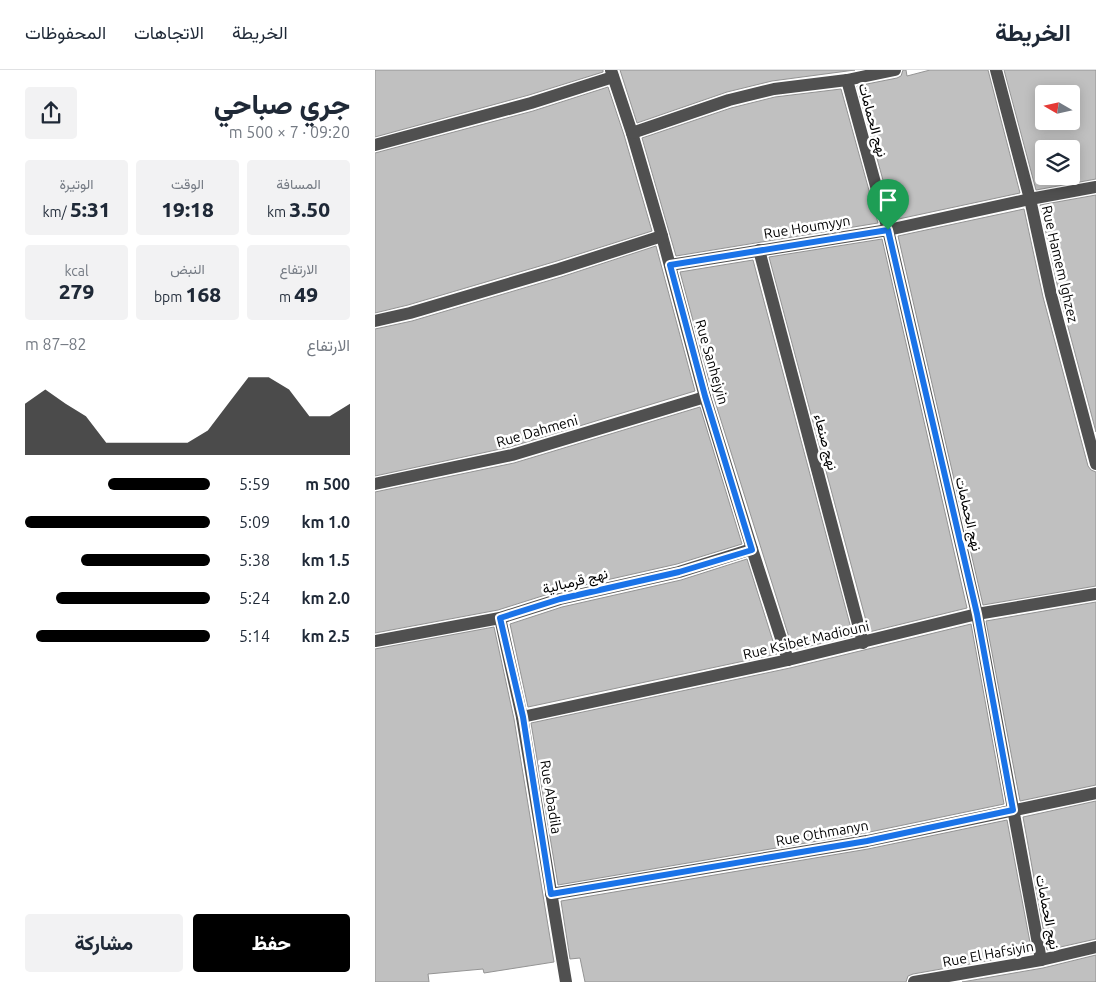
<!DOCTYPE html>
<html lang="ar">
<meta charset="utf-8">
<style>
body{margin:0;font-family:Ubuntu,Vazirmatn,sans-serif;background:#f2f2f3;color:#1f2937;direction:rtl;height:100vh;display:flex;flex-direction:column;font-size:19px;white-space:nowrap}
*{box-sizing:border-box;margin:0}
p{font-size:16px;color:#747a83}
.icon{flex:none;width:28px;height:28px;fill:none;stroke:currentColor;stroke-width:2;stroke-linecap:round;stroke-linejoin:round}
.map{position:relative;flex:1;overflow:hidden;direction:ltr}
.details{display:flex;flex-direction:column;background:#fff;width:375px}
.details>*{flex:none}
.needle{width:32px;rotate:279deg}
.buttons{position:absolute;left:660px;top:15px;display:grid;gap:10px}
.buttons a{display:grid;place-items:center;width:45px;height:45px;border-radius:5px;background:#fff;box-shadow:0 2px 12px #0003;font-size:25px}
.pin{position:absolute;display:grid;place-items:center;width:42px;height:42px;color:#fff;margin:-51px -21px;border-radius:50% 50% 50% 0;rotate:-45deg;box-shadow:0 0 5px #0007}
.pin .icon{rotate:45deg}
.round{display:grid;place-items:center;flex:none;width:52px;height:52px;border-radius:5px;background:#f2f2f3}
.overview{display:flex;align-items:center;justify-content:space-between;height:85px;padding:0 25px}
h1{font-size:28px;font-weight:800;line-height:38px}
.stats{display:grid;grid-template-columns:repeat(3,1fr);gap:8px;height:85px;padding:5px 25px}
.stats div{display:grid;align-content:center;border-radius:5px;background:#f2f2f3;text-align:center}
.stats b{font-size:21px;font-weight:800}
.stats small{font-size:14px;font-weight:400}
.stats p{font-size:14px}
.chart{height:140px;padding:10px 25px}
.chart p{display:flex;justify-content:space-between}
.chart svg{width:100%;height:90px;margin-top:5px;fill:#000;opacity:.7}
.primary-button{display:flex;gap:10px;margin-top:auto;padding:10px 25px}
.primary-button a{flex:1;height:58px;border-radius:5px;background:#000;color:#fff;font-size:20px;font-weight:800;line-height:58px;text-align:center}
.primary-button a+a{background:#f2f2f3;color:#1f2937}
ul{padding:0 25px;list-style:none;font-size:16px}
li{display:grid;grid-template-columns:80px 60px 1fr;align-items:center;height:38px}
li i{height:12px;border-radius:6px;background:#000}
header{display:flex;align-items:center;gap:30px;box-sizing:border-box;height:70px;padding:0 25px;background:#fff;border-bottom:1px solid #e0e1e3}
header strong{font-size:24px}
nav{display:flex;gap:28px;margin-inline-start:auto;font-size:18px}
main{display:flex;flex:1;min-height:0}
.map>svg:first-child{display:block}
</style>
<header>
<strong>الخريطة</strong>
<nav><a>الخريطة</a><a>الاتجاهات</a><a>المحفوظات</a></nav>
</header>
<main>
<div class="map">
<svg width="721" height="912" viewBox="0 0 721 912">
<rect width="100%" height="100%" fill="#fff"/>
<!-- building -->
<g fill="#c0c0c0" stroke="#949494" fill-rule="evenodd">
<path d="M0,0H228V2L154,25L0,67Z"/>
<path d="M245,0H480L397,11L352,22L262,53Z"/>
<path d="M528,0H531L532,6L555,0H613L645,123L519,150L482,16L522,8L526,6Z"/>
<path d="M629,0H721V109L661,120ZM669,24H696V51H669ZM669,79H696V106H669Z"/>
<path d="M233,17L249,65L277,161L182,191L33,235L0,243V83L158,41Z"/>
<path d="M466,19L503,153L301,186L267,68L356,38L400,27Z"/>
<path d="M721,125V362L684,223L665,135Z"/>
<path d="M649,139L668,227L713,396L716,400L721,402V516L608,535L523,166Z"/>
<path d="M507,169L592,538L494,562L394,187Z"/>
<path d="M281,176L320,321L135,377L0,406V259L37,251L186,207Z"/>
<path d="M378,190L478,566L418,580L338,325L305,202Z"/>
<path d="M325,337L367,474L302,494L183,521L123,540L0,563V422L139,393Z"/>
<path d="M372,489L402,584L153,637L135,554L187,537L306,510Z"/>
<path d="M721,532V715L645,731L611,551Z"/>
<path d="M596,554L629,734L490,763L183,815L156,653L415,598Z"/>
<path d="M119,557L139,649L179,892L109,903L108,899L53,904L54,912H0V579Z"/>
<path d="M721,731V869L672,880L648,747Z"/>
<path d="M632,750L657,883L538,904L533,906L531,912H210L205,888L195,889L186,831L493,779Z"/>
<path d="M721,885V912H587L668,898Z"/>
</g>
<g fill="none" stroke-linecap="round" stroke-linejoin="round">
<!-- minor -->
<g stroke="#505050" stroke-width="12">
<path d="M236,0L257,63L287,166L330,327L377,479L413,590"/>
<path d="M621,0L655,129L676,225L721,394"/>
<path d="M472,10L513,160L602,544L666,890"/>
<path d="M257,63L354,30L399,19L472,10L520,0"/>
<path d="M0,75L156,33L238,7"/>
<path d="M384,180L488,573"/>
<path d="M295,195L513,160L655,129L721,117"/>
<path d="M0,251L35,243L184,199L287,166"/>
<path d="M0,414L137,385L330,327"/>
<path d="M125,548L147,647L191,912"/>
<path d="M0,571L125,548L185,529L304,502L377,479"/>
<path d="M147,647L413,590L602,544L721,524"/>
<path d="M176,824L492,771L721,723"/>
<path d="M539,912L666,890L721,877"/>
</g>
</g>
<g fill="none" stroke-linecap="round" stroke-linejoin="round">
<!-- route casing -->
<g stroke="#fff" stroke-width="10">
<path id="route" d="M513,160L602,544L638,740L492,771L176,824L148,647L125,548L185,529L304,502L377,480L330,326L295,195Z"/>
</g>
<!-- route -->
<use href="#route" stroke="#1a73e8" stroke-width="6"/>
</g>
<g text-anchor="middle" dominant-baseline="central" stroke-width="5" stroke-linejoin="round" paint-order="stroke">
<!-- street labels -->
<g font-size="14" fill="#000" stroke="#fff">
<text transform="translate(498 50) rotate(75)">نهج الحمامات</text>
<text transform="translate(432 157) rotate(-9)">Rue Houmyyn</text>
<text transform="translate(685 194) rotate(77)">Rue Hamem lghzez</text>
<text transform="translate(337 292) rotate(74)">Rue Sanhejyin</text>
<text transform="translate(162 361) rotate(-16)">Rue Dahmeni</text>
<text transform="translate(451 372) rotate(75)">نهج صنعاء</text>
<text transform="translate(594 444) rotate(77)">نهج الحمامات</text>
<text transform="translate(200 511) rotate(-14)">نهج قرمبالية</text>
<text transform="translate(431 570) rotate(-13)">Rue Ksibet Madiouni</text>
<text transform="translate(176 727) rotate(81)">Rue Abadila</text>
<text transform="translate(447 763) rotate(-10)">Rue Othmanyn</text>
<text transform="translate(673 842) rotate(79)">نهج الحمامات</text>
<text transform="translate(613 884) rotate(-10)">Rue El Hafsiyin</text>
</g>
</g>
</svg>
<div class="buttons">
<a><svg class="needle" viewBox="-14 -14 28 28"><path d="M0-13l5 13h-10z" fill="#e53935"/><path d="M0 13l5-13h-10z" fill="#747a83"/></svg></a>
<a><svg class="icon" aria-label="layers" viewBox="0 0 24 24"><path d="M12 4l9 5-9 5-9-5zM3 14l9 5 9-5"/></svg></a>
</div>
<div class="pin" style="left:513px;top:160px;background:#1e9e55"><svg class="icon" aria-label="arrive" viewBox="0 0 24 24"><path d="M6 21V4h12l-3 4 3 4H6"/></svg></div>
</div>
<section class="details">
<div class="overview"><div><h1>جري صباحي</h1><p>09:20 · 7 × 500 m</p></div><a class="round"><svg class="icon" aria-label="share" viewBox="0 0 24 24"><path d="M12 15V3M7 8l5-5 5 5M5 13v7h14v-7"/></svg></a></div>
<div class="stats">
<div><p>المسافة</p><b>3.50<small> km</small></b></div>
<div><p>الوقت</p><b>19:18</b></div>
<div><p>الوتيرة</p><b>5:31<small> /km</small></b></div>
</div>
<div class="stats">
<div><p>الارتفاع</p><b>49<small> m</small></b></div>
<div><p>النبض</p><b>168<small> bpm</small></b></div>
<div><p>kcal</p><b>279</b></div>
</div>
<div class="chart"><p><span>الارتفاع</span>82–87 m</p>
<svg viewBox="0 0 160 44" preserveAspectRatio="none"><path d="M0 44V19L10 12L20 19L30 25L40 38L50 38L60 38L70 38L80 38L90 32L100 19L110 6L120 6L130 12L140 25L150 25L160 19V44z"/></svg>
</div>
<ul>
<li><b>500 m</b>5:59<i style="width:55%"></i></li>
<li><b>1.0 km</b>5:09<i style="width:100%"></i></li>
<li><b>1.5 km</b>5:38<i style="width:70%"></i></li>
<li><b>2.0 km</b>5:24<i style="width:83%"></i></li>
<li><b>2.5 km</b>5:14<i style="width:94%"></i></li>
</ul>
<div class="primary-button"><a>حفظ</a><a>مشاركة</a></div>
</section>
</main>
